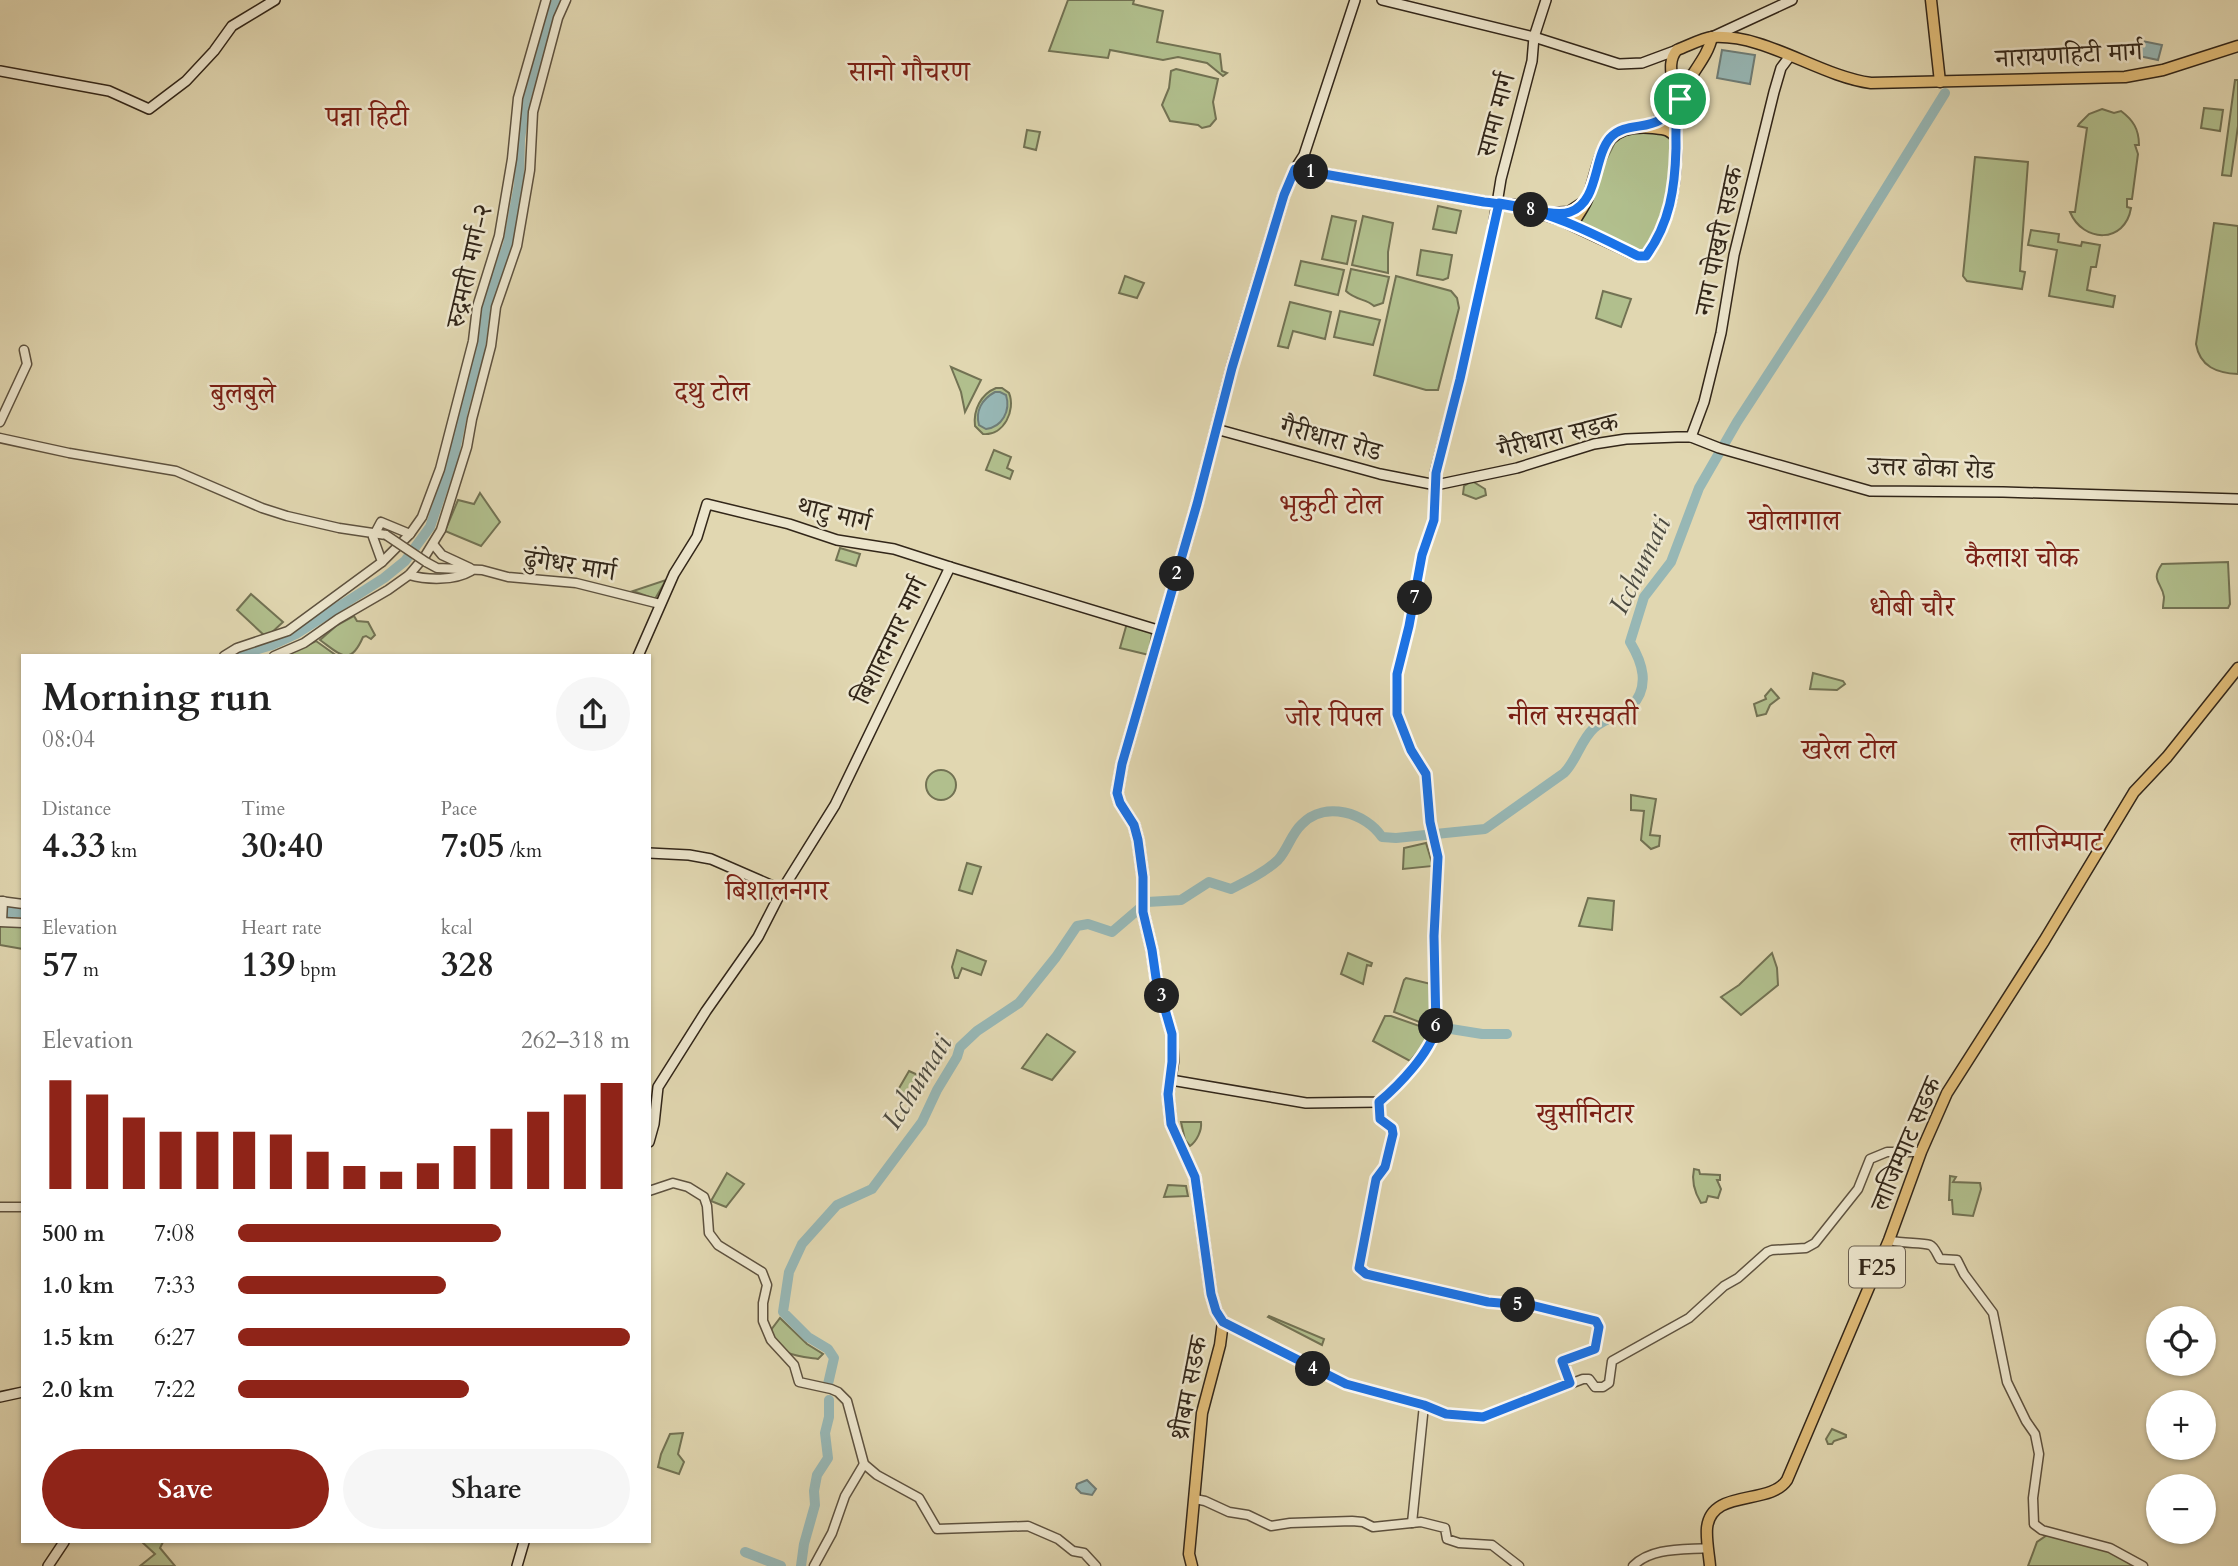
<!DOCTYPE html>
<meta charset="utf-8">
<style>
body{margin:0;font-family:Cardo,"Noto Serif Devanagari",serif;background:#f6f6f6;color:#222;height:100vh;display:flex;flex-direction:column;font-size:26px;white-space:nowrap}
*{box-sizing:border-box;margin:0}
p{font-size:23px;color:#767676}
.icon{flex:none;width:38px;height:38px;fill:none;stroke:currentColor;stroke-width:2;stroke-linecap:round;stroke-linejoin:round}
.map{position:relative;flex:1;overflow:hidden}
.sheet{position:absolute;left:21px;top:654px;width:630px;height:889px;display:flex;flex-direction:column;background:#fff;border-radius:0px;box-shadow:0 2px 5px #0004}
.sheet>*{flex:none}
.buttons{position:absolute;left:2146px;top:1306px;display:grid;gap:14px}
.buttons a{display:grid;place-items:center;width:70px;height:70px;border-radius:50%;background:#fff;box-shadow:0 2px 5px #0004;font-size:35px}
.pin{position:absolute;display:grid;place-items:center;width:60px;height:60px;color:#fff;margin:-30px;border:4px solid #fff;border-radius:50%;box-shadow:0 2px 7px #0007}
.km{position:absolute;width:35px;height:35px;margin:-18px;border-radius:50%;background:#222;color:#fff;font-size:19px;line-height:35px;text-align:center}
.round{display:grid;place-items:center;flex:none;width:74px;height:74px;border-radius:37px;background:#f6f6f6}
.overview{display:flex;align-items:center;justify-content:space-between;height:119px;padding:0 21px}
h1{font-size:38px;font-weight:700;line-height:52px}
.stats{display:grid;grid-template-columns:repeat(3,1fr);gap:10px;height:119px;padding:7px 21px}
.stats div{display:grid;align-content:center}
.stats b{font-size:35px;font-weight:700}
.stats small{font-size:19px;font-weight:400}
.stats p{font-size:19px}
.chart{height:196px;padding:14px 21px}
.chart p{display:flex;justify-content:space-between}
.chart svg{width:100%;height:126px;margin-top:7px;stroke:#8f2418;stroke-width:6}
.cta{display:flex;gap:14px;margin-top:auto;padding:14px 21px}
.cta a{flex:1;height:80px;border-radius:42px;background:#8f2418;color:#fff;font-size:28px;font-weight:700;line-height:80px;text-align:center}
.cta a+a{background:#f6f6f6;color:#222}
ul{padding:0 21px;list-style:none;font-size:23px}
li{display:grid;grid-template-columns:112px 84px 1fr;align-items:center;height:52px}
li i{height:18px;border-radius:9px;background:#8f2418}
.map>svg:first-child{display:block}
</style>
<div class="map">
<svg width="2238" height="1566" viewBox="0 0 2238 1566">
<rect width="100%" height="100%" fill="#e1d7b1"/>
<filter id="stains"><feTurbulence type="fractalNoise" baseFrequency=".00286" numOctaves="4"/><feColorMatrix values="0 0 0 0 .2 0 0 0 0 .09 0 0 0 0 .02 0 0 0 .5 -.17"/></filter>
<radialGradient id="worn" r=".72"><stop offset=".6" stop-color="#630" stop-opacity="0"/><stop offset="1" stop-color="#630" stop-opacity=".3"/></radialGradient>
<!-- green -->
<g fill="#b1bf8d" stroke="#727253" stroke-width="2">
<path d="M1068,0H1134L1133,4L1163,11L1157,42L1220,54L1222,71L1227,73L1223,76L1207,63L1178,57L1163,60L1110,50L1108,58L1049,51Z"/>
<path d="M1176,69L1218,79L1213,102L1216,119L1210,126L1202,128L1198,125L1170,121L1162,105L1169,88L1171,71Z"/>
<path d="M2235,80H2238V126L2231,176L2222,175Z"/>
<path d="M2204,108L2223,110L2220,131L2201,128Z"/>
<path d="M2102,109L2114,113L2121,111C2133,120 2139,129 2139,145H2135L2138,154L2132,199H2127V207L2131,208C2125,244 2083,243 2070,212H2075L2087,128L2078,126L2079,124L2089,114Z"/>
<path d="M1027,130L1040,132L1036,150L1024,147Z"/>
<path d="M1662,131L1673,137L1668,207L1648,247L1640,252L1579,225L1577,218L1616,140L1629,133Z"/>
<path d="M1975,157L2028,162L2020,271L2025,272L2022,289L1967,281L1963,276Z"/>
<path d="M1438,206L1461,211L1456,233L1433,229Z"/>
<path d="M1332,216L1356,221L1347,264L1322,259Z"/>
<path d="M1363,216L1393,223L1388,252V273L1352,265Z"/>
<path d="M2214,223L2238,226V374C2217,373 2200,367 2196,344Z"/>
<path d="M2031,230L2059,234L2058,242L2081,246L2082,242L2100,245L2096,267H2091L2087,290L2115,296L2113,307L2049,296L2057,250L2028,245Z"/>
<path d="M1421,250L1452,255L1448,278L1443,280L1417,275Z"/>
<path d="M1301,261L1344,270L1338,295L1295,285Z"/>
<path d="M1351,269L1389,277L1383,303L1374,306C1367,299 1355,300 1346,291Z"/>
<path d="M1125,276L1144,283L1137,298L1119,293Z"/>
<path d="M1396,276L1451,291L1457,298L1459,308L1438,390H1426L1374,375Z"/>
<path d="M1603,291L1631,299L1621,327L1596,318Z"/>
<path d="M1290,302L1331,312L1325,339L1293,331L1288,348L1278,346Z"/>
<path d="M1340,311L1380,320L1373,345L1334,337Z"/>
<path d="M951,367L981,380L965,412L961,392Z"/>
<path d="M996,388H1002L1009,393C1016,410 1004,436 983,434L975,426C973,410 981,394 996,388Z"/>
<path d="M994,450L1011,457L1007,468L1013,471L1010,479L986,470Z"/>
<path d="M1472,481L1485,489L1486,495L1476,499L1463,494L1464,486Z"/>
<path d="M480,493L500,522L481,546L445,531L458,500L474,504Z"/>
<path d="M840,548L860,554L856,566L836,560Z"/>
<path d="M2228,562L2230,604L2228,608H2163C2163,604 2164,600 2164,597C2162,582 2150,581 2162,564Z"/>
<path d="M666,580L655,599L633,591Z"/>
<path d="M251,594L283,622L268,636L266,637L237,610Z"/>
<path d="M354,616L357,621L368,622L375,635L371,639L366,636L363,637C350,667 341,655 320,640L336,626Z"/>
<path d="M1127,623L1152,632L1149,655L1120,648Z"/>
<path d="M316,641L337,656H285Z"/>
<path d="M1813,673L1843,681L1845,684L1837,690L1810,689Z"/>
<path d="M1771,689L1779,698L1770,705L1766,714L1757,716L1754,704L1766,699L1765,696Z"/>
<circle cx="941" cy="785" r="15"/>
<path d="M1631,795L1656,799L1650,835L1660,836L1659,846L1651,849L1641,840L1644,811L1631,810Z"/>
<path d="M1426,843L1433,866L1403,869L1404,848Z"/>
<path d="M967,863L981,867L972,894L959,890Z"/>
<path d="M1588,898L1614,901L1612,930L1579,926Z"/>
<path d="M0,926L23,927V949L0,945Z"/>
<path d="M957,950L986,961L981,975L962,968L958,978H955L952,967Z"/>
<path d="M1348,953L1372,963L1371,966L1367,965L1363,984L1341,974Z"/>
<path d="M1772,953L1777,968L1778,985L1741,1015L1721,997L1739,985Z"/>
<path d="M1406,978L1431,984L1432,1027L1394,1012L1404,980Z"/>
<path d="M1385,1016H1391L1431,1030L1421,1048L1410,1061L1373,1041Z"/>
<path d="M1047,1034L1075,1052L1052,1080L1022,1068Z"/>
<path d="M909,1071L920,1076L908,1096L898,1090Z"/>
<path d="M1181,1122H1201C1202,1130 1197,1141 1190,1146L1185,1140Z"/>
<path d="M1694,1169L1699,1170L1700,1174L1720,1175V1180H1717L1721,1189L1718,1198L1708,1196L1706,1202L1701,1203C1695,1193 1691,1182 1694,1169Z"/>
<path d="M727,1173L744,1184L726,1207L711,1201Z"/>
<path d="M1950,1176L1956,1177L1953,1182L1980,1183L1981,1189L1973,1216L1953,1214L1952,1200H1949Z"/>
<path d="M1168,1185L1186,1186L1188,1196L1164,1197Z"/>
<path d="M1269,1316L1324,1339L1322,1345L1268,1317Z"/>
<path d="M780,1318L807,1344L823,1354L818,1359C795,1356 778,1356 771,1330Z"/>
<path d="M1832,1429L1846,1435V1437L1834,1441L1832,1444H1828L1826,1439Z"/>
<path d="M683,1433L678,1454L684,1462L679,1474L658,1467L661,1454L670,1434Z"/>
<path d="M2050,1533L2111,1552L2134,1566H2028L2037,1542Z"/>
<path d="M142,1542H163L160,1548L175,1566H140L155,1554Z"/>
</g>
<!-- water -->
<g fill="#97b7b5" stroke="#6f7d77" stroke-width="2">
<path d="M2142,41L2162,45L2158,60L2139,56Z"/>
<path d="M1722,50L1755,55L1750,84L1717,78Z"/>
<path d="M995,392H1000L1006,395C1011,411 1002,427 986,429L979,425C975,411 982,399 995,392Z"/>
<path d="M1087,1480L1096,1489L1092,1495L1081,1493L1076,1488L1077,1484Z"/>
</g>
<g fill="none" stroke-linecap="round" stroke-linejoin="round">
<!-- river -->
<g stroke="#97b7b5" stroke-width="10">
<path d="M235,656L272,645L296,634L384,578L405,561L430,527L454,456L463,411L480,350L486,306L508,244L519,184L520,139L526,98L549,19L557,0"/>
<path d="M0,912H23"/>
<path d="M1451,1029L1482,1034H1507"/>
<path d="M828,1384L834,1358L828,1349L808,1337L783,1312L789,1272L802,1244L837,1205L872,1189L922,1122L937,1090L957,1057L960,1047L977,1031L1019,1003L1056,957L1077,926L1088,924L1112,932L1147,902L1181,900L1209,882L1231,889C1247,881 1265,872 1278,860C1288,849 1291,834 1302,824C1325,800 1366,813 1382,837L1396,838L1485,829L1564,773C1577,760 1580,741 1594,728C1605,718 1624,714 1631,707C1651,686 1642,662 1630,642L1644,597L1671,562L1699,488L1737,422L1821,293L1945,93"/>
<path d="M745,1552L781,1566"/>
<path d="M801,1566L804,1544L815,1505L814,1491L817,1475L828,1458L825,1433L829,1417V1400"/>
</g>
<!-- tertiary casing -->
<g stroke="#5e523f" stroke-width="11">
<g id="tertiary">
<path d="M0,422L27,364L24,350"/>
<path d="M0,438L69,453L176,471L262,508L287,516L339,528L386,535"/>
<path d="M433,544L442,555L470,568"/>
<path d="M382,562L410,534L422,517L440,469L473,341L477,307L499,236L512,159L518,98L546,0"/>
<path d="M426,562L437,568L482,570L508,577L576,583L660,604"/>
<path d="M409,575C427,580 454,581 471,571"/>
<path d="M224,656L237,648L288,631L382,562L373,537L381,522L410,534"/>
<path d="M274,656L304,643L338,619L388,590L409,575L425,556L441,530L467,447L472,419L491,346L496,307L517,246L530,170L533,112L558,18L566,0"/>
<path d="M0,901L23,904"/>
<path d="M2,921L3,901"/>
<path d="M0,922L23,923"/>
<path d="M1379,1102L1380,1119L1392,1128L1393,1134L1385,1167L1376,1179L1359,1268L1366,1274L1488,1302L1535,1306L1596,1321L1599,1327L1595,1349L1562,1361L1570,1383"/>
<path d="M649,1191L673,1183L688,1187L704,1197L707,1206L709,1233L718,1245L762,1272L767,1285L763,1303V1321L771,1340L794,1365L799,1382L831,1389L838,1392L847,1401L864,1464L877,1475L919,1498L937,1529L1028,1526L1058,1539L1073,1551L1084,1553L1096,1566"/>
<path d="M0,1207H23"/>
<path d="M1889,1240C1903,1244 1921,1242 1930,1245C1935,1247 1937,1255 1940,1259L1957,1260L1964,1274L1993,1313L2007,1382L2026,1421L2035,1434L2039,1454L2033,1498L2034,1524L2042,1530L2110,1548L2143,1566"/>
<path d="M1223,1322L1346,1384L1424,1405L1446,1414L1483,1417L1583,1379H1589L1595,1387H1603L1609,1383L1612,1361L1689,1318L1724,1286L1738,1278L1767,1252L1772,1250L1806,1248L1815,1243L1858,1189L1870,1159L1887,1152H1921"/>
<path d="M1195,1499L1205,1501L1229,1512L1248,1515L1271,1526L1290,1523L1352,1521L1363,1522L1373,1527L1421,1522L1445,1528L1447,1539L1459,1543L1492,1545L1519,1566"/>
<path d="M1412,1523L1424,1405"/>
<path d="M814,1566L832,1533L845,1496L864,1464"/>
<path d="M1633,1566C1652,1547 1684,1550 1708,1548"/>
</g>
</g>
<!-- secondary casing -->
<g stroke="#322619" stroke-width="12">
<g id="secondary">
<path d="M1382,0L1534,37L1619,64L1642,63L1677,50"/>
<path d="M1712,37L1792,0"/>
<path d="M0,71L109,91L149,109L186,81L214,51L232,26L275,0"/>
<path d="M1295,169L1304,155L1355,0"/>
<path d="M1216,429L1380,474L1436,485L1517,468L1594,444L1626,439L1677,437H1691L1719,448L1870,491L2003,492L2238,499"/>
<path d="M1691,437L1704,402L1721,333L1734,255L1774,92L1781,68L1790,56"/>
<path d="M638,656L674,574L697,537L707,504L789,524L837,540L894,549L950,567"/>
<path d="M649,853L689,855L711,859L782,890"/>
<path d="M1171,1080L1306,1103L1379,1102C1398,1085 1431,1053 1436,1028L1434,935L1438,857L1430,822L1426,774L1411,750L1397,714V674L1409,627L1422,555L1434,520L1435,473L1460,379L1491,240L1501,179L1532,61L1534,37L1546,0"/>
<path d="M649,1142L654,1124L658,1087L706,1011L758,937L782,890L835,805L950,567L1161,631"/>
<path d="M0,1397L23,1392"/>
<path d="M48,1566L64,1542"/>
<path d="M517,1566L524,1542"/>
</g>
</g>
<!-- primary casing -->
<g stroke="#322619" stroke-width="13">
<g id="primary">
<path d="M1931,0L1940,82"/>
<path d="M1642,127C1699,111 1657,72 1677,50C1688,46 1702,38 1713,37C1766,34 1819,76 1871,83L2125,77L2163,70L2238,46"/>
<path d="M1550,213L1569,212L1581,204"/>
<path d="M1573,225C1577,215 1585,207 1588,197C1602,157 1599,123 1653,128C1663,129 1671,129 1676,139"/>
<path d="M1192,1566L1189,1554L1202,1413L1220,1345L1223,1322L1216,1311L1211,1294L1195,1177L1171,1124L1168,1094L1173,1062L1172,1034L1156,978L1152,950L1143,912V877L1138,840L1134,825L1120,803L1117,793L1122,764L1197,504L1232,367L1284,195L1295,169L1484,202L1514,205L1561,220L1638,256H1646C1668,225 1675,192 1676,154C1676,138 1675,120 1678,105C1684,79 1707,61 1712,37"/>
<path d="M1710,1566C1709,1554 1706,1540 1707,1528C1711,1488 1770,1506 1787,1480L1889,1240L1921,1152L1947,1093L2044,941L2134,792L2167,757L2238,668"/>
</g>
</g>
<!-- tertiary -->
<use href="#tertiary" stroke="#ece5cc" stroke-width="8"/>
<!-- secondary -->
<use href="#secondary" stroke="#ece5cc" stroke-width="9"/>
<!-- primary -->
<use href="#primary" stroke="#e0bc78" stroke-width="10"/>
<!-- tertiary-bridge casing -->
<g stroke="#5e523f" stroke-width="11" stroke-linecap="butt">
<path id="tertiary-bridge" d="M386,535L426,562"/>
</g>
<!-- tertiary-bridge -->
<use href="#tertiary-bridge" stroke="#ece5cc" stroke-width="8"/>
</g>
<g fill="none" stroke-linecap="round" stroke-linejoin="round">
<!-- route casing -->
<g stroke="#fff" stroke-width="14">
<path id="route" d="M1680,99L1674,97C1664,139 1630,116 1610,138C1593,158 1599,202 1570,212C1553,218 1506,203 1484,202L1295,169L1284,195L1232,368L1197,504L1122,764L1117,793L1120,803L1134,825L1138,840L1143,877V912L1152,950L1156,978L1172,1034V1062L1168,1094L1171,1124L1195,1177L1211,1294L1216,1311L1223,1322L1346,1384L1424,1405L1446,1414L1483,1417L1570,1383L1562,1361L1595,1349L1599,1327L1596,1321L1535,1306L1488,1302L1366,1274L1359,1268L1376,1179L1385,1167L1393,1134L1392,1128L1380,1119L1379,1102C1399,1085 1430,1053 1436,1028L1434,936L1438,857L1430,822L1426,774L1411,750L1397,714V674L1409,626L1422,555L1434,520L1436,473L1460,379L1499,203C1548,210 1594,234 1638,256H1646C1670,223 1675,188 1676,148C1676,131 1675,114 1680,99"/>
</g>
<!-- route -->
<use href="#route" stroke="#1a73e8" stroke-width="9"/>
</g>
<g text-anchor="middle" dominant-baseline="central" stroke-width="5" stroke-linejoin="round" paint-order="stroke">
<!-- shield labels -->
<rect fill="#ece5cc" stroke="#6a5f4f" stroke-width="2" x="1849" y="1246.5" width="56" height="41" rx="5"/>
<g font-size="24" font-weight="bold" fill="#322619">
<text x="1877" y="1267">F25</text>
</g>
<!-- street labels -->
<g font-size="26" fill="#322619" stroke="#ece5cc">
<text transform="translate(2069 55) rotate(-3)">नारायणहिटी मार्ग</text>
<text transform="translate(1496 115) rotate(-75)">सामा मार्ग</text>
<text transform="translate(1719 241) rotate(-78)">नाग पोखरी सडक</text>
<text transform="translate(469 266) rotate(-77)">रुद्रमती मार्ग-२</text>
<text transform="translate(1558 436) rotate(-14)">गैरीधारा सडक</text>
<text transform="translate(1331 439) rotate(15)">गैरीधारा रोड</text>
<text transform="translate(1931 468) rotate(2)">उत्तर ढोका रोड</text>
<text transform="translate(834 514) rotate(14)">थाटु मार्ग</text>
<text transform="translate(570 565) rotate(9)">ढुंगेधर मार्ग</text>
<text transform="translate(890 641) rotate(-64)">बिशालनगर मार्ग</text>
<text transform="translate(1906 1144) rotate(-67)">लाजिम्पाट सडक</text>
<text transform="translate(1189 1388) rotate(-79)">थ्रीबम सडक</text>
</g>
<!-- neighbourhood labels -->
<g font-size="28" fill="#7a1f14" stroke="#ece5cc">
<text x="909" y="72">सानो गौचरण</text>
<text x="367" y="117">पन्ना हिटी</text>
<text x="712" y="392">दथु टोल</text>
<text x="243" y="394">बुलबुले</text>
<text x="1331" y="505">भृकुटी टोल</text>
<text x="1794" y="521">खोलागाल</text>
<text x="2022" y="558">कैलाश चोक</text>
<text x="1912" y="607">धोबी चौर</text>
<text x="1573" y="716">नील सरसवती</text>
<text x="1334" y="717">जोर पिपल</text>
<text x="1849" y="750">खरेल टोल</text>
<text x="2056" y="842">लाजिम्पाट</text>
<text x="777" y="891">बिशालनगर</text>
<text x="1585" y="1114">खुर्सानिटार</text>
</g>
<!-- water labels -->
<g font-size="28" font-style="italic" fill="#4b4a40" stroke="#ece5cc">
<text transform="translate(1640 565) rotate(-64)">Icchumati</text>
<text transform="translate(917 1082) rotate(-58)">Icchumati</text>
</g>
</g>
<rect width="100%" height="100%" filter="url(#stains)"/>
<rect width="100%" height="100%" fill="url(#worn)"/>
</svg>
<div class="buttons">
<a><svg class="icon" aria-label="locate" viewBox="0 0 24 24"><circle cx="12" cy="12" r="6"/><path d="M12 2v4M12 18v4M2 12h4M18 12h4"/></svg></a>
<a>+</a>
<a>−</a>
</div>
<div class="pin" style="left:1680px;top:99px;background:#1e9e55"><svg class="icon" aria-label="arrive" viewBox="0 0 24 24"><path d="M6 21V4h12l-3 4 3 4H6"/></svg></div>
<b class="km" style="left:1311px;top:172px">1</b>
<b class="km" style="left:1177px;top:574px">2</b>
<b class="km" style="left:1162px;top:996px">3</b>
<b class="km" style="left:1313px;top:1369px">4</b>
<b class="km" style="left:1518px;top:1305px">5</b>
<b class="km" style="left:1436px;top:1026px">6</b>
<b class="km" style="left:1415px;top:598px">7</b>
<b class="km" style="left:1531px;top:210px">8</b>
<section class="sheet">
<div class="overview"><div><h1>Morning run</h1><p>08:04</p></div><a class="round"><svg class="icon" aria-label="share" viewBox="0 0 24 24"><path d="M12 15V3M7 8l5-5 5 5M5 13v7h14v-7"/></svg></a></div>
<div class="stats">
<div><p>Distance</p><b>4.33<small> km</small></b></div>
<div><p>Time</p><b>30:40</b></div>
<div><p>Pace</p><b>7:05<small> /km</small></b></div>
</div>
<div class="stats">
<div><p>Elevation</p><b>57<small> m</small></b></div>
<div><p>Heart rate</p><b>139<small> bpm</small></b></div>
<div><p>kcal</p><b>328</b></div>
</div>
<div class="chart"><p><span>Elevation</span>262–318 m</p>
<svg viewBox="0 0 160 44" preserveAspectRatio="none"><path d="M5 44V6M15 44V11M25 44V19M35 44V24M45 44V24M55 44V24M65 44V25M75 44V31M85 44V36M95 44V38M105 44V35M115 44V29M125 44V23M135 44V17M145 44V11M155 44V7"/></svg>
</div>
<ul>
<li><b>500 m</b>7:08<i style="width:67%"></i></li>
<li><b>1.0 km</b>7:33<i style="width:53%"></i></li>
<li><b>1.5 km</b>6:27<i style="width:100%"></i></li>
<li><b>2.0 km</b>7:22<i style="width:59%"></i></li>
</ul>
<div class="cta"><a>Save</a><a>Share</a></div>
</section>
</div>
